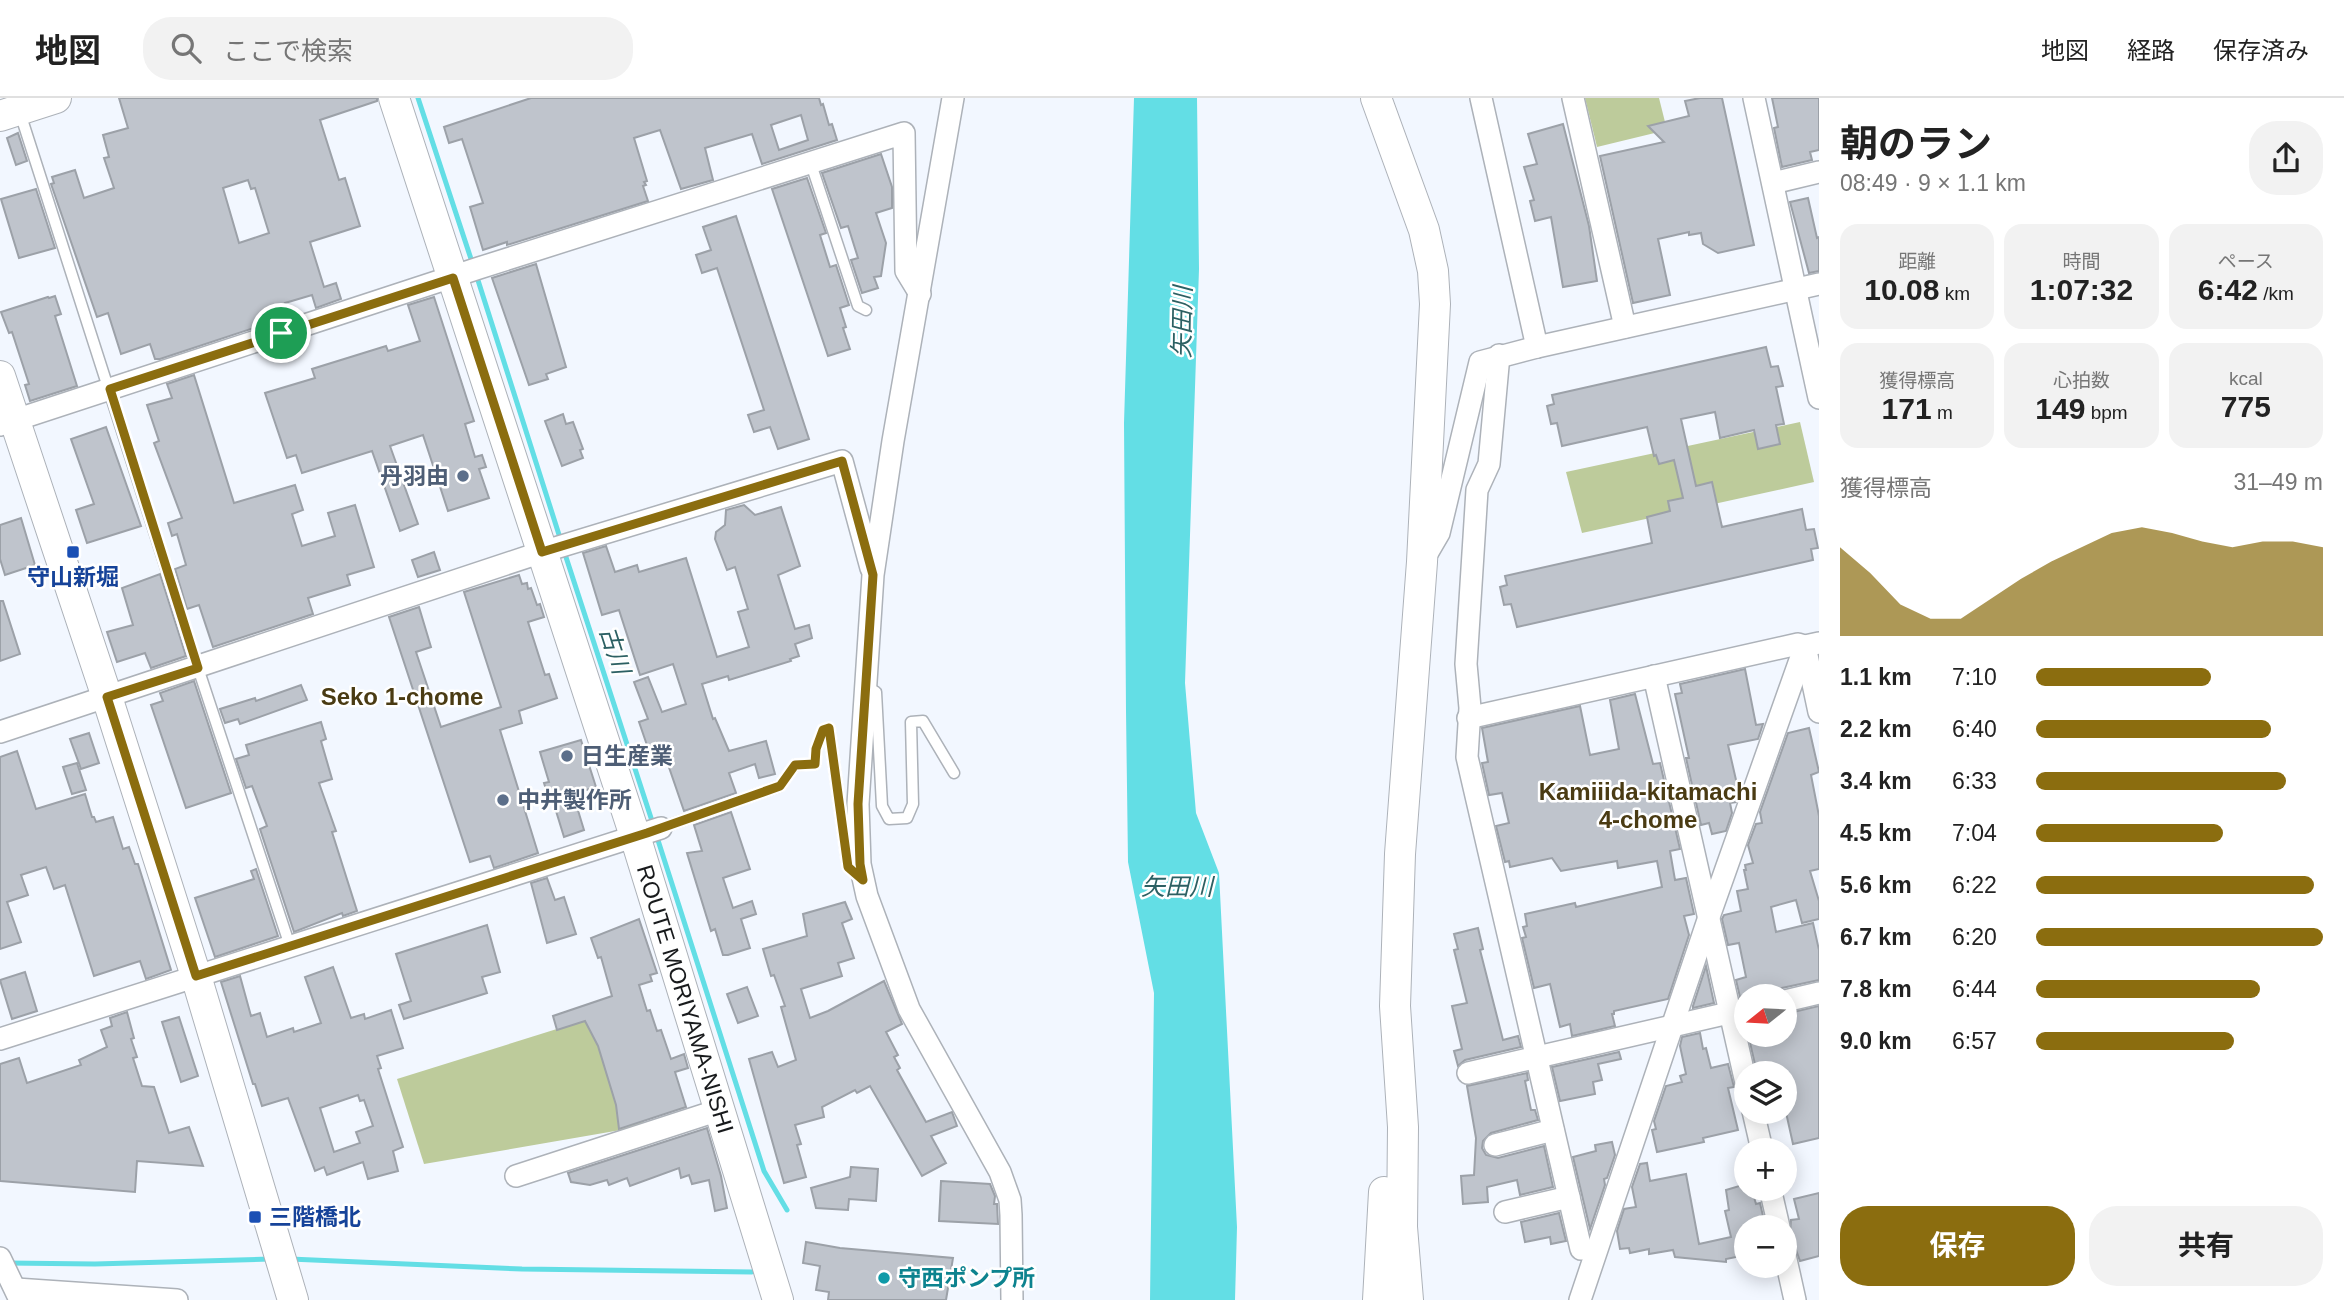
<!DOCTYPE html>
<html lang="ja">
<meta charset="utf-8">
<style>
body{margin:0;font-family:Helvetica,"Noto Sans JP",sans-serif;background:#f2f2f2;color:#222;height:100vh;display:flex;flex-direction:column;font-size:26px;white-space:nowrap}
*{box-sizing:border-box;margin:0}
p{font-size:23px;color:#767676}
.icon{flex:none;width:38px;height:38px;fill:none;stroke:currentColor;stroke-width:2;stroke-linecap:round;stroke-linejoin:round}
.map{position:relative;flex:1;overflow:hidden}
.drawer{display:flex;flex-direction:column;background:#fff;width:525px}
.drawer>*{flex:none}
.needle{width:46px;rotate:252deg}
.tools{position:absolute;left:1734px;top:886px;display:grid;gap:14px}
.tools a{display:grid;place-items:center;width:63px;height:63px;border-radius:50%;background:#fff;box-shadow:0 4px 18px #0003;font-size:35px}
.pin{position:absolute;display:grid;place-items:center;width:60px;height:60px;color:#fff;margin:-30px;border:4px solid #fff;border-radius:50%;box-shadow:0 2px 7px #0007}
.round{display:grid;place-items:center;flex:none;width:74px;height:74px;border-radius:28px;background:#f2f2f2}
.head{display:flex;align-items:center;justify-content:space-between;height:119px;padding:0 21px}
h1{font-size:38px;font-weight:700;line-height:52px}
.figures{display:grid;grid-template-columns:repeat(3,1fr);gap:10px;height:119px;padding:7px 21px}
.figures div{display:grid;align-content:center;border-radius:18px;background:#f2f2f2;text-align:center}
.figures b{font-size:30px;font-weight:700}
.figures small{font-size:19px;font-weight:400}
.figures p{font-size:19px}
.chart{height:196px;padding:14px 21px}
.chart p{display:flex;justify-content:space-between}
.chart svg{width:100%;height:126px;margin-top:7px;fill:#8b6d0f;opacity:.7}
.button{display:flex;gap:14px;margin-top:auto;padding:14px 21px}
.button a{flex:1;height:80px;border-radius:28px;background:#8b6d0f;color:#fff;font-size:28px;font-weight:700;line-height:80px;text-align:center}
.button a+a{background:#f2f2f2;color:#222}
ul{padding:0 21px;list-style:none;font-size:23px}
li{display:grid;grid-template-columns:112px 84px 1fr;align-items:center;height:52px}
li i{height:18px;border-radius:9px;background:#8b6d0f}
header{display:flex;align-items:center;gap:42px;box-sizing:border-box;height:98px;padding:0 35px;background:#fff;border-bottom:2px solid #e0e0e0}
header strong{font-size:33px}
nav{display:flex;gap:38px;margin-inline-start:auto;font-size:24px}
.search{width:490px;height:63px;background:#f2f2f2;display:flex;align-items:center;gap:18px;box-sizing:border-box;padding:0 24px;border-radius:28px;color:#767676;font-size:26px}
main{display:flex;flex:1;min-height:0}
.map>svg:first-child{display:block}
</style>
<header>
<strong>地図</strong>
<div class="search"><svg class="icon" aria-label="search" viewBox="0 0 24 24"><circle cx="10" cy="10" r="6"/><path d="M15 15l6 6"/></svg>ここで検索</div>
<nav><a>地図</a><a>経路</a><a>保存済み</a></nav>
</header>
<main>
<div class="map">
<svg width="1819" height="1202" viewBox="0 0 1819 1202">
<rect width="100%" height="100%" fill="#f2f7ff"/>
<!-- green -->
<g fill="#bdcb9b">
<path d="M1585,0H1659L1667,32L1597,49Z"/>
<path d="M1800,324L1814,384L1582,435L1566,374Z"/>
<path d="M608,915L642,1003L644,1028L424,1066L397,981Z"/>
</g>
<!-- water -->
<path fill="#63dee5" d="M1134,0H1197L1199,171L1185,585L1196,715L1219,775L1237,1129L1235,1202H1150L1154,895L1128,764L1126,613L1124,325Z"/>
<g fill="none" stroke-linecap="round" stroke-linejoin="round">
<!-- stream -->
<g stroke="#63dee5" stroke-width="5">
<path d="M418,0L473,167"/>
<path d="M476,176L561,443"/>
<path d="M564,453L653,726"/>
<path d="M656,736L764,1073L787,1112"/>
<path d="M290,1161L522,1171L752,1174"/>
<path d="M7,1165L95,1166L270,1161"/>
</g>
</g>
<!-- building -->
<g fill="#bfc4cc" stroke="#9ca1a8" stroke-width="2" fill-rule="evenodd">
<path d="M119,0H377V3L320,22L339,82L345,80L360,128L310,144L324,189L336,185L341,201L316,210L312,197L285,205L290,218L160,261H155L150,246L121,256L108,215L97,219L51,86L54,85L52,79L75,72L84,100L114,90L104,60L109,59L103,37L128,30ZM248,82L251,91L255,90L269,135L239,145L223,90Z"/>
<path d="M531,0H819L821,7L823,6L829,27L832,26L837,42L762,66L752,36L705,50L713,82L681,91L660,32L634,40L647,83L644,84L646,87L643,88L648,103L507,147V144L483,152L470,109L483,105L462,41L449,45L444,29ZM801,17L808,42L779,52L771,27Z"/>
<path d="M1700,0H1722L1754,147L1718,155L1703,146L1701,135L1689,137V134L1658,141L1670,197L1633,205L1600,58L1664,44L1648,28L1689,18L1685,3Z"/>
<path d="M1772,0H1819V52L1810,54L1812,62L1782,69L1774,30L1778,29Z"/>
<path d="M1563,26L1589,128L1597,183L1563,189L1551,119L1535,123L1530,103L1534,102L1524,69L1537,66L1528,36Z"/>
<path d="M18,35L27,63L16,67L7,40Z"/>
<path d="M881,56L892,89V110L876,115L886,145L881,178L874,179L878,190L862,195L851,162L858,160L848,128L841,130L822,75Z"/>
<path d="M807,80L826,135L820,137L830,169L836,167L849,207L840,210L846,229L843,230L850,251L828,258L772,91Z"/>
<path d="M36,91L55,150L19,160L1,101Z"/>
<path d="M1808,100L1817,140L1819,139V173L1809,175L1790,104Z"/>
<path d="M736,118L809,341L778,351L770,329L754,334L748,317L764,312L717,170L702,175L696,157L711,152L703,129Z"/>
<path d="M536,166L566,269L546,276L548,281L529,287L492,180Z"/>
<path d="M55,198L61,216L55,218L77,288L30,303L25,287L29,286L12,234L9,235L1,214L48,199L49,200Z"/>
<path d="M434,199L474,323L465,326L475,359L482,357L486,369L479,371L489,400L448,413L423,337L390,348L418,426L400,433L372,353L302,375L296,357L287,360L265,295L315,280L312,271L386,248L388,253L420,243L408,207Z"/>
<path d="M1766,249L1771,269L1778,268L1783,288L1776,289L1784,326L1776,327L1780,346L1758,351L1754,332L1720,340L1715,314L1681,321L1696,388L1712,384L1722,429L1802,411L1806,432L1814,431L1818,450L1811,451L1813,462L1517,529L1511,506L1504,507L1500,489L1507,487L1505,478L1652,445L1647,419L1670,413L1668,403L1683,400L1674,362L1659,366L1656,357L1654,358L1647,329L1562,348L1557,325L1551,326L1547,308L1554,306L1552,297Z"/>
<path d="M194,277L234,405L295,387L303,412L292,416L302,448L335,438L328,415L355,407L374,469L347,477L350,487L308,500L313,516L213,549L199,507L187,511L175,471L186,467L177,436L172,438L168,425L182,420L154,345L159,343L147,307L172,300L167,286Z"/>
<path d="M563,316L566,326L573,324L583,351L580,352L583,360L562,368L545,323Z"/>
<path d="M106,329L141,428L87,445L76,412L94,406L71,341Z"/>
<path d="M744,407L755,417L781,409L800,468L778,477L795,531L809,527L812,540L795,546L799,558L790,561L791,563L729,582L728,578L702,586L713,621L715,620L729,653L766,643L775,676L759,680L755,666L729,675L736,695L684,713L662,649L649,653L639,624L648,621L634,584L648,579L662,614L686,606L673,566L640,577L619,512L602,517L583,455L606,448L615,474L637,467L639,474L686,460L717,559L749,549L738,514L748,511L735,469L727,472L715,441L716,434L725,427L726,412Z"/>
<path d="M21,420L35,467L5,477L0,461V427Z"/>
<path d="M434,454L440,472L418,479L412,462Z"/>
<path d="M160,476L186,558L151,570L145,555L117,564L107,534L133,527L122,490Z"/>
<path d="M519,477L522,486L527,485L528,491L531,490L537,507L540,506L544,519L528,524L545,577L549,576L557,600L519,613L522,625L500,632L538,755L494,770L490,758L470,764L389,519L419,509L431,549L416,554L441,629L501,609L464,494Z"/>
<path d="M0,503H3L20,556L0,563Z"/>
<path d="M1745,571L1756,627L1763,626L1758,641L1728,647L1739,695L1736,704L1730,705L1732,715L1726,733L1712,736L1709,725L1701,727L1686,660H1689L1675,596L1682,595L1680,586Z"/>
<path d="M194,583L231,695L186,710L151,607L163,603L160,595Z"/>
<path d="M301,587L307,602L240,626L238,621L225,625L220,611L255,600L256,603Z"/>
<path d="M1635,596L1653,666L1660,665L1680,751L1670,753L1675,782L1686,780L1694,816L1684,818L1689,837L1668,901L1614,913V916H1612L1615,928L1572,938L1570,926L1560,929L1550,886L1534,890L1522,840L1526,839L1523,829L1527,828L1525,816L1575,805L1576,809L1662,789L1657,763L1618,770L1617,763L1561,773L1552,760L1510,769L1509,763L1505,764L1496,728L1509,725L1502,695L1489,697L1482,665L1488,664L1482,630L1580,608L1590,657L1619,651L1610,602Z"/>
<path d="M321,624L326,641L321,643L332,681L319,685L336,733L332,734L357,813L343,818L342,815L294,834L260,731L267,728L252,688L246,690L236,661L249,657L246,647Z"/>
<path d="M1809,630L1819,674L1811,677L1819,718V771L1810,773L1819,803V821L1802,825L1796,802L1771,809L1776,834L1813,825L1819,852V882L1782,890L1773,898L1740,899L1736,882L1746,879L1739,845L1728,847L1722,821L1724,817L1741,813L1737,793L1748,791L1744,772H1746L1745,767L1753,765L1748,747L1756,726L1762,725L1760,714L1788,635Z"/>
<path d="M89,635L99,665L81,671L70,641Z"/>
<path d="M581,642L596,689L573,696L584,732L564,739L552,700L549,701L544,685L549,684L540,654Z"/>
<path d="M17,653L36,711L85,696L92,719H94L96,724L113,719L123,751L129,749L135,766H138L171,872L146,881L140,863L94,878L65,787L54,791L46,769L21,777L28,797L7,804L21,844L0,851V659Z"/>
<path d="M77,665L86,692L72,696L63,669Z"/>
<path d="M731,714L750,771L723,780L733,810L752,803L756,816L741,821L750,850L728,857H723L715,831L711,833L687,755L702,753L694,727Z"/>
<path d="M256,771L278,838L215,859L195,800L254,781L251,773Z"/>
<path d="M547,780L555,802L564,799L576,836L547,845L531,785Z"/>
<path d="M845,804L852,821L842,825L854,860L838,865L842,878L801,891L810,920L828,913L884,883L902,926L886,934L898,957L894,959L900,970L897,972L926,1024L952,1014L957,1028L931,1038L946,1065L922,1078L870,988L857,995L855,992L822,1009L824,1019L795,1027L801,1046L797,1047L806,1079L784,1085L749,961L772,954L778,969L796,962L781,909L785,908L774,877L771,878L763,851L807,838L803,816Z"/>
<path d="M639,821L657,875L650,877L652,883L639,887L647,913L650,912L657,933L661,932L671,961L684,956L688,970L675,974L686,1009L619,1031L616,1007L598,948L585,923L557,932L553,918L612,898L601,859L598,860L591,840Z"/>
<path d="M487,827L500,874L482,879L487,895L404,921L399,907L411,903L396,856Z"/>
<path d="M1478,830L1483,851L1480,852L1503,942L1518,938L1521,949L1465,962L1458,968L1454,953L1462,951L1452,908L1467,905L1454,852L1458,851L1454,836Z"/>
<path d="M1706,868L1714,905L1693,910V908Z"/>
<path d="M333,869L351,920L364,916L365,921L391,912L403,950L377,958L381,970L378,971L403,1049L393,1053L398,1073L368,1081L363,1064L327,1077L324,1069L315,1073L288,1000L262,1008L255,986H253L221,884L240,878L251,918L260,915L267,939L293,930L294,934L321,925L305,879ZM358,997L360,1003L364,1002L373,1028L356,1034L360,1045L334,1054L320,1010Z"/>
<path d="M25,874L37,913L12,921L0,882Z"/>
<path d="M747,889L758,918L738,925L727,896Z"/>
<path d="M1819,908V1040L1793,1046L1785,1010V975H1757L1748,936H1785V916Z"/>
<path d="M127,914L134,940L131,941L137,959L133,960L142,988L154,989L169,1035L189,1029L203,1068L137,1063L135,1094L0,1083V966L19,960L27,985L81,967L79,962L107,949L101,932L112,928L110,920Z"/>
<path d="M179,919L198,978L181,984L162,924Z"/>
<path d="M1700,935L1703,951L1706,950L1711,970L1728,966L1734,989L1728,990L1738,1032L1703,1040L1704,1044L1657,1054L1652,1032L1656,1031L1654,1023L1666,988L1682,984L1680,978L1686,976L1680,948L1682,939Z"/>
<path d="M1619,954L1621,961L1598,966L1602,982L1593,984L1595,996L1560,1003L1552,969Z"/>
<path d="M1527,975L1528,982L1525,983L1531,1012H1535L1538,1022L1491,1035L1483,1043L1482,1050L1486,1057L1498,1060L1544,1048L1553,1089L1520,1097L1517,1082L1487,1089L1488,1104L1463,1106L1461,1078L1474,1077L1476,1040L1467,988Z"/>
<path d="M707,1030L721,1078L727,1110L715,1113L709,1082L692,1086L689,1077L681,1080L679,1070L630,1088L627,1080L609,1087L607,1082L590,1087L571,1084L568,1075Z"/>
<path d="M1612,1044L1615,1057L1607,1080L1604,1081L1605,1087L1590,1131L1573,1059L1596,1053L1595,1047Z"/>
<path d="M1647,1065L1650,1083L1686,1076L1699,1146L1731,1139L1725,1113L1729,1112L1726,1092L1746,1086V1090H1749L1751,1097L1753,1096L1756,1106L1760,1105L1763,1118L1756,1120L1758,1129H1746V1157L1726,1161V1164L1675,1159L1673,1152L1649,1156V1151L1630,1155L1629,1150L1620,1151L1617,1133L1624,1111L1636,1109L1632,1089L1640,1066Z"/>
<path d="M851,1069L878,1071L876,1103L849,1101L848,1112L816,1110L811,1090L850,1079Z"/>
<path d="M941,1083L990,1086L995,1098L994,1106H997L998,1126L939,1123Z"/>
<path d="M1819,1095V1158L1800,1163L1790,1135L1791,1122L1799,1121L1794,1101Z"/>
<path d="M1559,1115L1566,1143L1551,1146L1550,1139L1525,1144L1521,1124Z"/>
<path d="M806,1144L840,1150L953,1160L946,1202H828L829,1194L816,1192L820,1168L803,1165Z"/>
</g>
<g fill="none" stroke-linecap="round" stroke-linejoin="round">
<!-- lane casing -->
<g stroke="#adb2b9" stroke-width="13">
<g id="lane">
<path d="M20,15L198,570L290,848"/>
<path d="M810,63L858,208L866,212"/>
<path d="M866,588L876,594L882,708L889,721L907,720L913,706L911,624L923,623L954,675"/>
<path d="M661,730L780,688L795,667L815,666L816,651L823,632L829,630L848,769L861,780"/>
</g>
</g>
<!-- street casing -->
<g stroke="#adb2b9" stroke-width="24">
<g id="street">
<path d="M953,0L893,343L873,477L858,706L860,766L867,798L909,911L1000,1074L1010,1102L1011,1117L1012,1202"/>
<path d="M1481,0L1537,249"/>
<path d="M1573,0L1625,229"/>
<path d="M1754,0L1819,300"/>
<path d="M1773,85L1819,74"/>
<path d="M1499,257L1489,366L1477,392L1466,566L1470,610L1467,659L1581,1151"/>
<path d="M0,327L479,170L904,35L906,173L920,196"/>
<path d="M1425,459L1439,435L1480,264L1537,249L1819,186"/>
<path d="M1805,548L1819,614"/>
<path d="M1654,578L1746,985"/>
<path d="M1468,620L1798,546L1805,548L1819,545"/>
<path d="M0,634L542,454L842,363L871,470"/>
<path d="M1785,903L1819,895"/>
<path d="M0,941L661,730"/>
<path d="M1468,975L1746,911"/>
<path d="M1753,1013L1762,1052"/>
<path d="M1495,1047L1553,1032"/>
<path d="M516,1078L719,1012"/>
<path d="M1770,1090L1779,1129"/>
<path d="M1505,1114L1569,1099"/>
<path d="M1785,1157L1795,1202"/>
<path d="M0,1160L20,1202"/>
<path d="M16,1191L177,1202"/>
<path d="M1580,1202L1710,816L1805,548"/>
</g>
</g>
<!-- secondary casing -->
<g stroke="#adb2b9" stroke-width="32">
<g id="secondary">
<path id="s1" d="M394,0L635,738L778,1202"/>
<path d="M1376,0L1424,132L1433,173L1435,206L1422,464L1400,756L1395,908L1403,1029L1402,1129L1408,1202"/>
<path d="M0,18L56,0"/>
<path d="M0,278L107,599L196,878L293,1202"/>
<path d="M1378,1202L1384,1094"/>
</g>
</g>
<!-- lane -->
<use href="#lane" stroke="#fff" stroke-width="10"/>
<!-- street -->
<use href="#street" stroke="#fff" stroke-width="21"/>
<!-- secondary -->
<use href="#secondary" stroke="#fff" stroke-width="30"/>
</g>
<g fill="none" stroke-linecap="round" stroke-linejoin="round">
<!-- route casing -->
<g stroke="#fff" stroke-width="14">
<path id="route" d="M453,180L542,454L842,363L873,477L858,706L860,766L863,782L848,769L829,630L823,632L816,651L815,666L795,667L780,688L647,735L196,878L107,599L198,570L110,291Z"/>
</g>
<!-- route -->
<use href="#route" stroke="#8b6d0f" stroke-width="9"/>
</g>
<!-- markers -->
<g fill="#5c6f8a" stroke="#fff" stroke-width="2.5">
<circle cx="463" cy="378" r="7"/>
<circle cx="567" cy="658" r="7"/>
<circle cx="503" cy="702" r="7"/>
</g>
<g fill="#1a4fb4" stroke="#fff" stroke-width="2.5">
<rect x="66" y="447" width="14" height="14" rx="3.5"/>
<rect x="248" y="1112" width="14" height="14" rx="3.5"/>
</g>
<circle fill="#0f9aa8" stroke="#fff" stroke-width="2.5" cx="884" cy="1180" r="7"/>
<g text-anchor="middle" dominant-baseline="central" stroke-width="5" stroke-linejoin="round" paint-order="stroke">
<!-- service labels -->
<g font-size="23" font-weight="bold" fill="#4e5e75" stroke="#fff" text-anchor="start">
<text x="449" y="378" text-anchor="end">丹羽由</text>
<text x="581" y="658">日生産業</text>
<text x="517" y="702">中井製作所</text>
</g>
<!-- transit labels -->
<g font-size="23" font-weight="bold" fill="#164399" stroke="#fff">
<text x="73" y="479">守山新堀</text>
<text x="269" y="1119" text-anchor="start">三階橋北</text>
</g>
<!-- street labels -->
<g font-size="23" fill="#181a1c" stroke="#fff">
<text stroke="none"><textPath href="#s1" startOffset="947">ROUTE MORIYAMA-NISHI</textPath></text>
</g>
<!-- culture labels -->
<g font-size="23" font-weight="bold" fill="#0d838f" stroke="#fff" text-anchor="start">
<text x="898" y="1180">守西ポンプ所</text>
</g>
<!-- water labels -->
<g font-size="24" font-style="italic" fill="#2c6063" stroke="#fff">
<text transform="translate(1182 224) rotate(-89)">矢田川</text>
<text transform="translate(615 552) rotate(72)">古川</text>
<text x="1177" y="788">矢田川</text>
</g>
<!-- neighbourhood labels -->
<g font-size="24" font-weight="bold" fill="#4a3b13" stroke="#fff">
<text x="402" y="598">Seko 1-chome</text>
<text x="1648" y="693">Kamiiida-kitamachi<tspan x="1648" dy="28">4-chome</tspan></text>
</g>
</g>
</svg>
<div class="tools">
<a><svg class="needle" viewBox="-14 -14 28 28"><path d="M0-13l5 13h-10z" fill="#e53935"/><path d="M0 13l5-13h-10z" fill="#767676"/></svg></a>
<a><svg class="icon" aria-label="layers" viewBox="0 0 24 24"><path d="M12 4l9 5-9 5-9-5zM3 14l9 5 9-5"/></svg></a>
<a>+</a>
<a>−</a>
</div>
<div class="pin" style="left:281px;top:235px;background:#1e9e55"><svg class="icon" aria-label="arrive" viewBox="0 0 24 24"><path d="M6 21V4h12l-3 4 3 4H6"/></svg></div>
</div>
<section class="drawer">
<div class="head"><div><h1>朝のラン</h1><p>08:49 · 9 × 1.1 km</p></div><a class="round"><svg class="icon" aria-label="share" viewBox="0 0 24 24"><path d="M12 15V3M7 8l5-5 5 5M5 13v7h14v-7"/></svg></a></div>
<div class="figures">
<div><p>距離</p><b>10.08<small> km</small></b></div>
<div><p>時間</p><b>1:07:32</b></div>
<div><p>ペース</p><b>6:42<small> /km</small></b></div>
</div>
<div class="figures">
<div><p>獲得標高</p><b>171<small> m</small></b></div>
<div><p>心拍数</p><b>149<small> bpm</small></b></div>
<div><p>kcal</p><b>775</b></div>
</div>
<div class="chart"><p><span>獲得標高</span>31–49 m</p>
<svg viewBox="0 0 160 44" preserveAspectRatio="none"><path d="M0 44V13L10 22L20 33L30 38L40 38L50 31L60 24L70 18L80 13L90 8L100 6L110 8L120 11L130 13L140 11L150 11L160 13V44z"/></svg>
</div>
<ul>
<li><b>1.1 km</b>7:10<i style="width:61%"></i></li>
<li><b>2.2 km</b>6:40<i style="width:82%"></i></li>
<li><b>3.4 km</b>6:33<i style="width:87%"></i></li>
<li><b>4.5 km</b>7:04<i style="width:65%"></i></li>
<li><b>5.6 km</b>6:22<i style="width:97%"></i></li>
<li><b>6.7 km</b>6:20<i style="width:100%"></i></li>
<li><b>7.8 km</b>6:44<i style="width:78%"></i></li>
<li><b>9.0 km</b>6:57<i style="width:69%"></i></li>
</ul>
<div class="button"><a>保存</a><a>共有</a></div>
</section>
</main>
